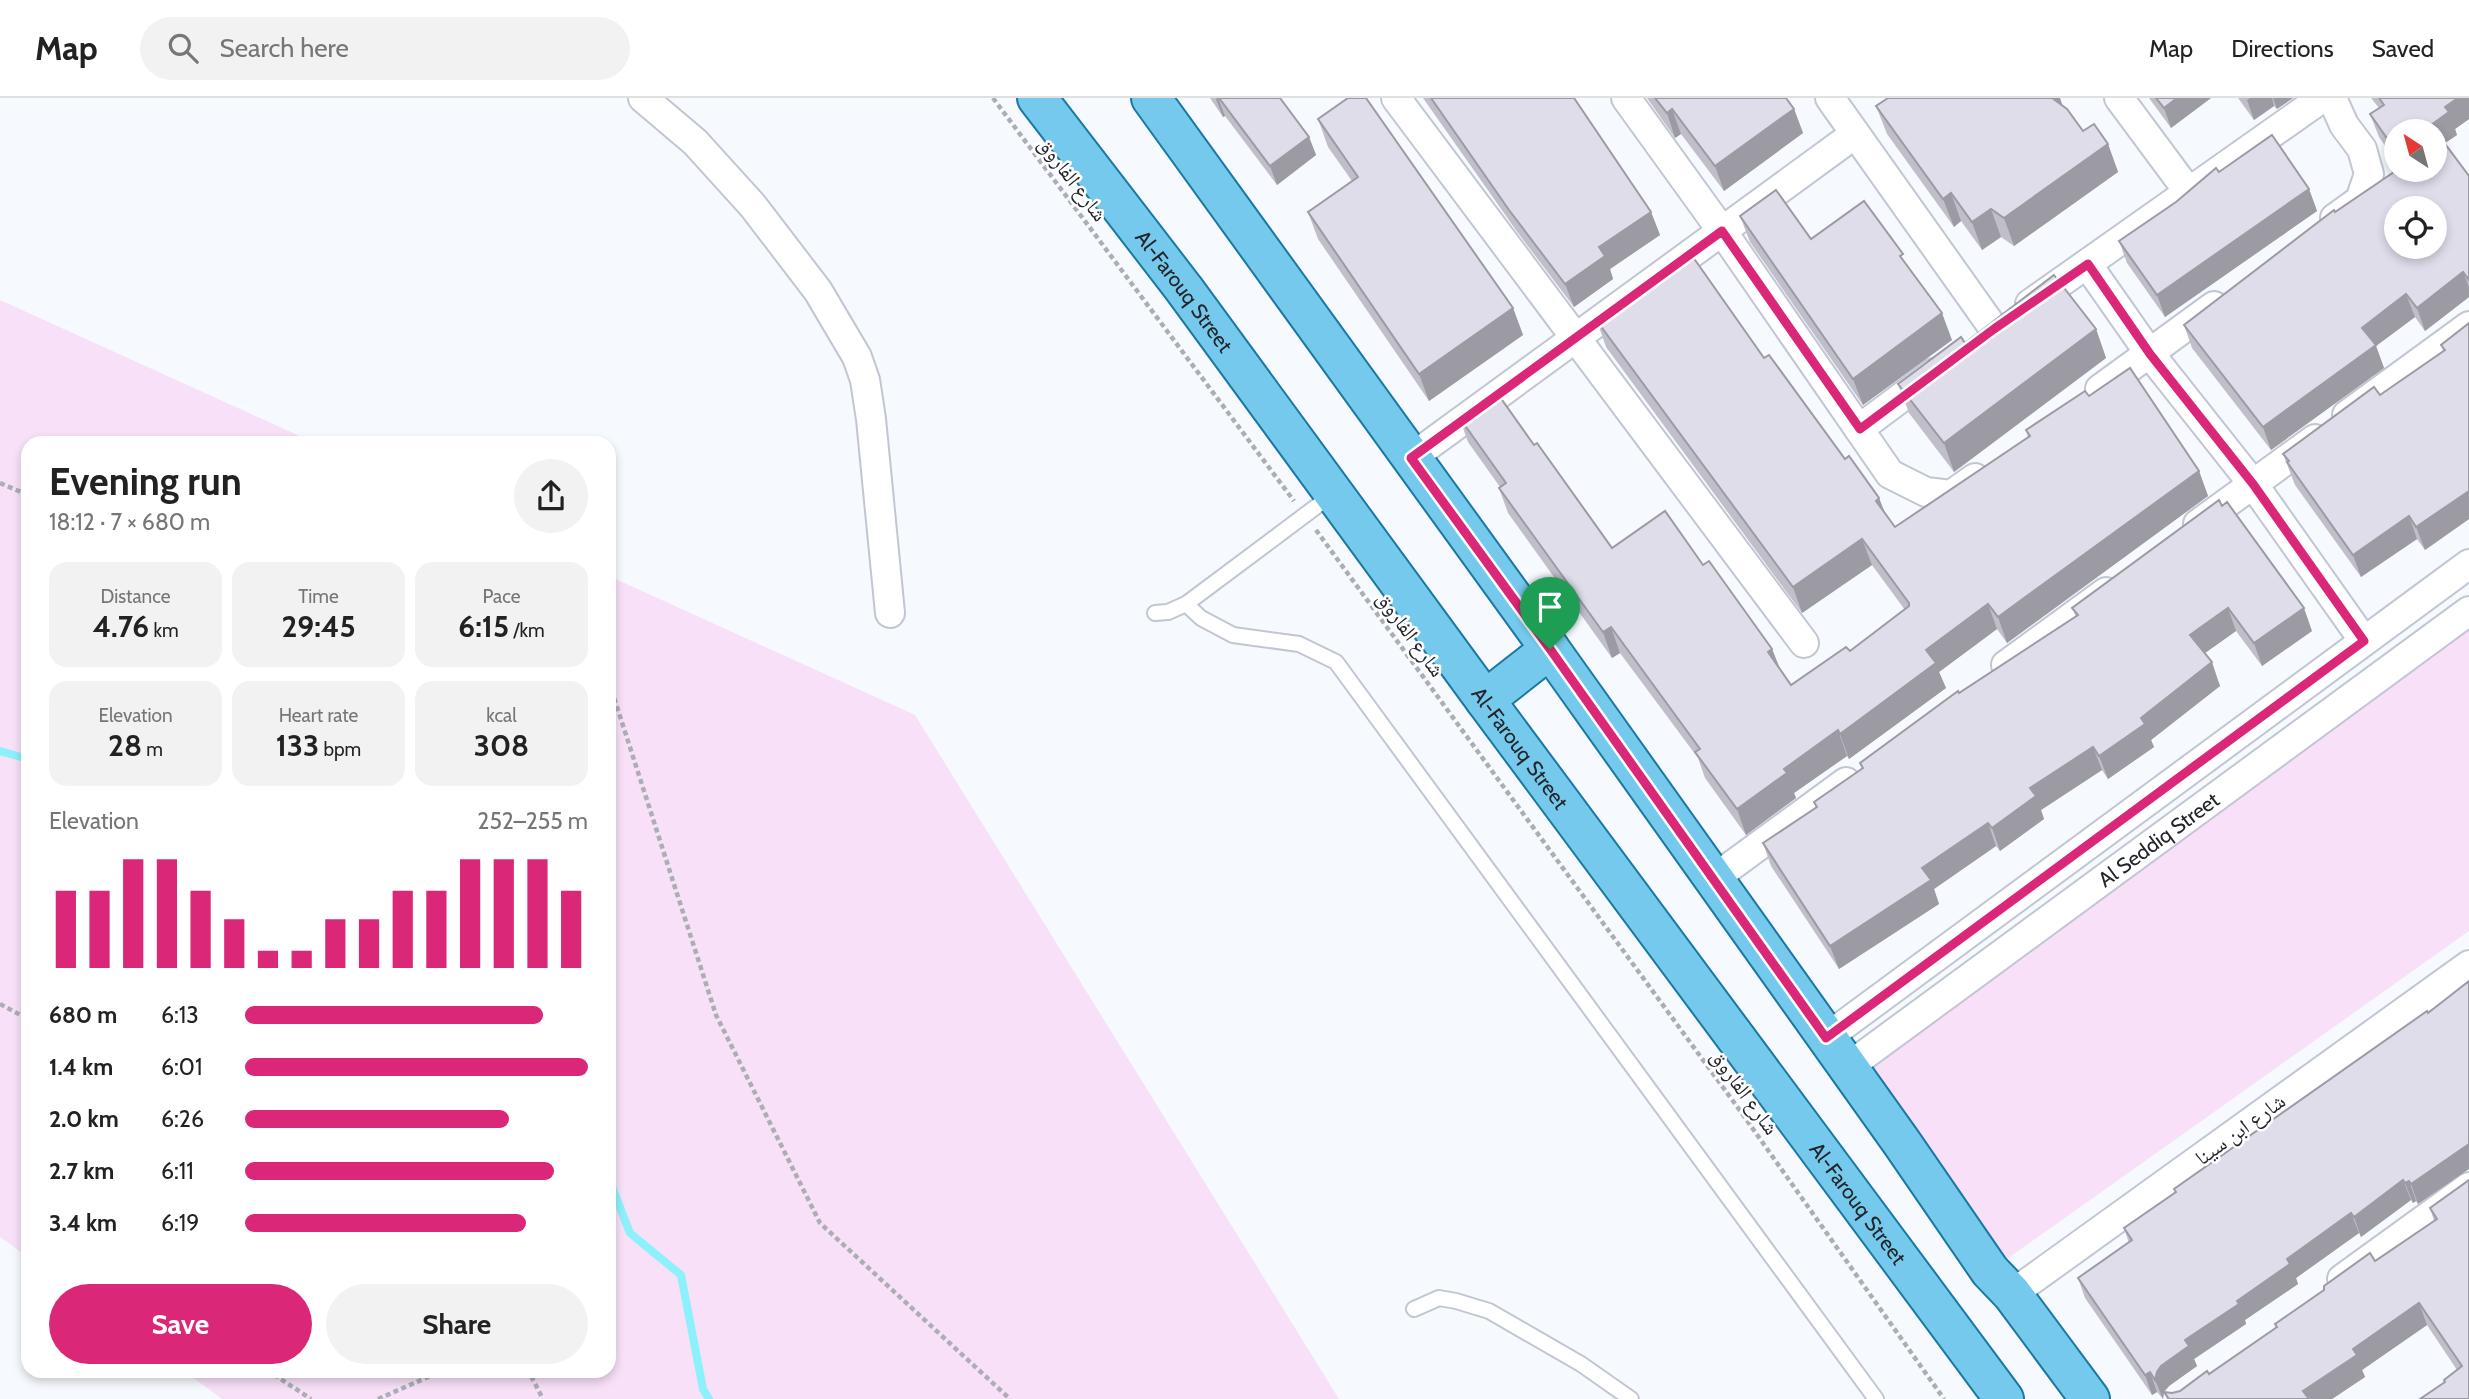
<!DOCTYPE html>
<meta charset="utf-8">
<style>
body{margin:0;font-family:Cabin,"Noto Naskh Arabic",sans-serif;background:#f2f2f2;color:#222;height:100vh;display:flex;flex-direction:column;font-size:26px;white-space:nowrap}
*{box-sizing:border-box;margin:0}
p{font-size:23px;color:#767676}
.icon{flex:none;width:38px;height:38px;fill:none;stroke:currentColor;stroke-width:2;stroke-linecap:round;stroke-linejoin:round}
.map{position:relative;flex:1;overflow:hidden}
.panel{position:absolute;left:21px;top:338px;width:595px;height:942px;display:flex;flex-direction:column;background:#fff;border-radius:21px;box-shadow:0 4px 10px #0003}
.panel>*{flex:none}
.needle{width:46px;rotate:324deg}
.controls{position:absolute;left:2384px;top:21px;display:grid;gap:14px}
.controls a{display:grid;place-items:center;width:63px;height:63px;border-radius:50%;background:#fff;box-shadow:0 4px 10px #0003;font-size:35px}
.pin{position:absolute;display:grid;place-items:center;width:60px;height:60px;color:#fff;margin:-72px -30px;border-radius:50% 50% 50% 0;rotate:-45deg;box-shadow:0 0 7px #0007}
.pin .icon{rotate:45deg}
.round{display:grid;place-items:center;flex:none;width:74px;height:74px;border-radius:37px;background:#f2f2f2}
.headline{display:flex;align-items:center;justify-content:space-between;height:119px;padding:0 28px}
h1{font-size:38px;font-weight:700;line-height:52px}
.figures{display:grid;grid-template-columns:repeat(3,1fr);gap:10px;height:119px;padding:7px 28px}
.figures div{display:grid;align-content:center;border-radius:18px;background:#f2f2f2;text-align:center}
.figures b{font-size:30px;font-weight:700}
.figures small{font-size:19px;font-weight:400}
.figures p{font-size:19px}
.chart{height:196px;padding:14px 28px}
.chart p{display:flex;justify-content:space-between}
.chart svg{width:100%;height:126px;margin-top:7px;stroke:#db2777;stroke-width:6}
.action{display:flex;gap:14px;margin-top:auto;padding:14px 28px}
.action a{flex:1;height:80px;border-radius:42px;background:#db2777;color:#fff;font-size:28px;font-weight:700;line-height:80px;text-align:center}
.action a+a{background:#f2f2f2;color:#222}
ul{padding:0 28px;list-style:none;font-size:23px}
li{display:grid;grid-template-columns:112px 84px 1fr;align-items:center;height:52px}
li i{height:18px;border-radius:9px;background:#db2777}
header{display:flex;align-items:center;gap:42px;box-sizing:border-box;height:98px;padding:0 35px;background:#fff;border-bottom:2px solid #e0e0e0}
header strong{font-size:33px}
nav{display:flex;gap:38px;margin-inline-start:auto;font-size:24px}
.search{width:490px;height:63px;background:#f2f2f2;display:flex;align-items:center;gap:18px;box-sizing:border-box;padding:0 24px;border-radius:38px;color:#767676;font-size:26px}
.map>svg:first-child{display:block}
</style>
<header>
<strong>Map</strong>
<div class="search"><svg class="icon" aria-label="search" viewBox="0 0 24 24"><circle cx="10" cy="10" r="6"/><path d="M15 15l6 6"/></svg>Search here</div>
<nav><a>Map</a><a>Directions</a><a>Saved</a></nav>
</header>
<div class="map">
<svg width="2469" height="1301" viewBox="0 0 2469 1301">
<rect width="100%" height="100%" fill="#f6f9fd"/>
<!-- green -->
<g fill="#f7e0f8">
<path d="M0,202L315,345H28V1159L0,1139Z"/>
<path d="M609,478L915,617L1339,1301H222L183,1272H609Z"/>
<path d="M2469,513V833L1990,1173L1848,969Z"/>
</g>
<g fill="none" stroke-linecap="round" stroke-linejoin="round">
<!-- stream -->
<g stroke="#8cf1fb" stroke-width="8">
<path d="M0,653L28,661"/>
<path d="M609,1081L630,1135L681,1177L703,1291L709,1301"/>
</g>
<!-- lane casing -->
<g stroke="#c1c7d2" stroke-width="18">
<g id="lane">
<path d="M1186,506L1201,520L1233,537L1299,546L1336,564L1876,1301"/>
<path d="M1155,515L1168,514L1186,506L1333,396"/>
<path d="M1414,1211L1439,1200L1456,1203L1489,1213L1581,1266L1631,1301"/>
</g>
</g>
<!-- street casing -->
<g stroke="#c1c7d2" stroke-width="32">
<g id="street">
<path d="M643,0L695,44L753,108L818,193L857,259L865,282L871,321L890,515"/>
<path d="M1396,0L1804,545"/>
<path d="M1626,0L1722,133L1890,376L1926,394L1951,397L1975,380"/>
<path d="M1830,0L1994,231"/>
<path d="M2119,0L2188,93"/>
<path d="M2332,0L2344,27L2362,51L2369,76L2360,102L2335,120"/>
<path d="M2087,166L2150,256L2253,386L2364,543"/>
<path d="M2030,206L2322,0"/>
<path d="M2100,291L2214,208"/>
<path d="M2347,317L2469,228"/>
<path d="M1859,331L1934,275"/>
<path d="M1411,360L1855,36"/>
<path d="M2198,426L2315,341"/>
<path d="M2006,567L2106,494"/>
<path d="M1712,782L1846,684"/>
<path d="M1826,940L2469,466"/>
<path id="s1" d="M1848,969L2469,513"/>
<path d="M2342,1181L2469,1089"/>
<path d="M2012,1196L2469,867"/>
</g>
</g>
<!-- primary casing -->
<g stroke="#1b78a0" stroke-width="42">
<g id="primary">
<path id="s2" d="M1037,0L1184,191L1485,602L2004,1301"/>
<path d="M1151,0L1550,551L1902,1045L1990,1173L2012,1196L2090,1301"/>
<path d="M1485,602L1550,551"/>
</g>
</g>
<!-- path -->
<g stroke="#abaeb2" stroke-width="4.5" stroke-dasharray="5 3.5" stroke-linecap="butt">
<path d="M993,0L1294,403"/>
<path d="M0,385L28,397"/>
<path d="M1316,432L1741,1014L1944,1301"/>
<path d="M609,584L716,917L820,1125L1010,1301"/>
<path d="M0,906L28,921"/>
<path d="M267,1272L311,1301"/>
<path d="M498,1272L531,1278L543,1301"/>
<path d="M378,1301L444,1272"/>
</g>
<!-- lane -->
<use href="#lane" stroke="#fff" stroke-width="14"/>
<!-- street -->
<use href="#street" stroke="#fff" stroke-width="28"/>
<!-- primary -->
<use href="#primary" stroke="#74c9ec" stroke-width="38"/>
</g>
<!-- wall -->
<g fill="#c0bec9">
<path d="M1210,0H1280L1309,39L1316,57L1277,87L1225,18L1223,19Z"/>
<path d="M1423,0H1574L1651,114L1660,137L1610,171L1613,181L1574,209L1518,135Z"/>
<path d="M1647,0H1786L1794,11L1803,35L1724,93L1681,36L1675,40Z"/>
<path d="M1888,0H2060L2061,6L2083,33L2108,46L2118,74L2014,148L2001,139L1982,152L1961,123L1954,129L1887,36L1876,8Z"/>
<path d="M2149,0H2211L2171,30Z"/>
<path d="M2238,0H2293L2277,11L2274,8L2254,22Z"/>
<path d="M2371,0H2469V21L2455,31L2457,37L2445,45L2469,78V199L2425,233L2415,219L2376,248L2384,270L2271,352L2192,250L2184,227L2335,114L2434,72L2396,33V64L2379,39L2370,16L2379,10Z"/>
<path d="M1318,21L1513,210L1523,237L1429,303L1318,141L1308,114L1352,83L1328,49Z"/>
<path d="M2219,74L2309,91L2317,113L2165,219L2127,165L2119,143Z"/>
<path d="M1740,118L1811,141L1906,166L1952,242L1863,307L1750,144Z"/>
<path d="M1637,199L1764,260L1845,361L1879,400L1885,415L1895,429L2028,339L2026,332L2089,298L2199,373L2208,398L2007,545L1997,531L1939,574L1946,590L1849,661L1847,658L1794,695L1796,700L1746,737L1705,680L1698,660L1620,555L1612,560L1508,415L1499,390L1500,389L1468,344L1459,319L1534,347L1612,450L1703,467L1772,551L1780,571L1791,587L1850,553L1905,512L1872,467L1802,515L1606,249L1597,223Z"/>
<path d="M2469,225V421L2425,452L2417,441L2361,479L2295,387L2283,356L2380,297L2443,253L2441,247Z"/>
<path d="M2096,231L2106,260L1954,374L1909,315L1898,286L1965,245Z"/>
<path d="M2219,402L2312,533L2262,568L2236,533L2205,555L2220,588L2151,642L2154,649L2108,681L2102,672L2041,712L2044,721L2000,753L1996,748L1934,791L1939,806L1839,871L1771,768L1763,745L1816,710L1814,704L1862,671L1860,665L1959,595L2076,519L2072,510Z"/>
<path d="M2427,913L2418,1106L2416,1103L2413,1105L2411,1102L2361,1139L2359,1135L2296,1180L2298,1186L2245,1222L2246,1226L2194,1261L2197,1268L2169,1288L2164,1294L2163,1301L2157,1294L2152,1297L2085,1200L2078,1180L2129,1145L2124,1130L2175,1095L2174,1091Z"/>
<path d="M2469,1082V1301L2444,1284V1282L2457,1272L2427,1227L2362,1272L2365,1279L2332,1301H2167L2164,1294L2172,1295L2180,1293L2209,1276L2276,1230L2275,1226L2375,1163L2434,1123L2430,1110Z"/>
</g>
<!-- shaded-wall -->
<g fill="#9c9ba4">
<path d="M1217,0H1218L1225,18L1223,19L1216,1Z"/>
<path d="M2044,0H2060L2062,6L2052,20Z"/>
<path d="M2177,0H2211L2171,30L2164,10Z"/>
<path d="M2250,0H2272L2274,8L2254,22L2247,2Z"/>
<path d="M2273,0H2293L2277,11Z"/>
<path d="M2458,0H2469V21L2455,31L2457,37L2439,49L2431,27L2445,9Z"/>
<path d="M1672,11L1681,36L1675,40L1667,15Z"/>
<path d="M1794,11L1803,35L1724,93L1715,68Z"/>
<path d="M1309,39L1316,57L1277,87L1270,68Z"/>
<path d="M2108,46L2118,74L2014,148L2004,120Z"/>
<path d="M2309,91L2317,113L2165,219L2157,197Z"/>
<path d="M1951,95L1961,123L1954,129L1943,101Z"/>
<path d="M1991,111L2001,139L1982,152L1972,124Z"/>
<path d="M1651,114L1660,137L1610,171L1613,181L1574,209L1565,186L1599,149Z"/>
<path d="M2463,174L2469,189V199L2425,233L2417,210Z"/>
<path d="M2406,196L2415,219L2376,248L2384,270L2271,352L2263,329L2362,230Z"/>
<path d="M1513,210L1523,237L1429,303L1419,276Z"/>
<path d="M1942,215L1952,242L1863,307L1853,281Z"/>
<path d="M2096,231L2106,260L1954,374L1944,345Z"/>
<path d="M2199,373L2208,398L2007,545L1998,519Z"/>
<path d="M2469,393V421L2425,452L2416,429Z"/>
<path d="M1879,400L1889,426L1876,403Z"/>
<path d="M2409,418L2417,441L2361,479L2353,457Z"/>
<path d="M1862,441L1872,467L1802,515L1793,489Z"/>
<path d="M1988,506L1997,531L1939,574L1946,590L1849,661L1840,636L1926,552Z"/>
<path d="M2228,510L2236,533L2198,560L2190,537Z"/>
<path d="M2304,510L2312,533L2262,568L2254,545Z"/>
<path d="M1611,529L1620,555L1612,560L1603,534Z"/>
<path d="M1772,551L1782,576L1768,554Z"/>
<path d="M2212,564L2220,588L2151,642L2154,649L2108,681L2099,658L2141,620Z"/>
<path d="M1838,632L1847,658L1794,695L1796,700L1746,737L1737,711L1784,671Z"/>
<path d="M2093,649L2102,672L2041,712L2044,721L2000,753L1992,730L2030,690Z"/>
<path d="M1988,725L1996,748L1934,791L1939,806L1839,871L1830,848L1922,770Z"/>
<path d="M2469,1046V1071L2418,1106L2411,1086Z"/>
<path d="M2403,1082L2411,1102L2361,1139L2354,1119Z"/>
<path d="M2409,1083L2416,1103L2413,1105L2405,1085Z"/>
<path d="M2351,1115L2359,1135L2296,1180L2298,1186L2245,1222L2246,1226L2194,1261L2197,1268L2169,1288L2164,1294L2163,1301L2155,1282L2157,1274L2185,1242L2237,1203L2287,1161Z"/>
<path d="M2419,1205L2427,1227L2362,1272L2365,1279L2332,1301H2306L2303,1293L2353,1251Z"/>
<path d="M2150,1274L2157,1294L2152,1297L2145,1277Z"/>
</g>
<!-- building -->
<g fill="#dfddea" stroke="#9c9ba4" stroke-width="2" fill-rule="evenodd">
<path d="M1219,0H1280L1309,39L1270,68Z"/>
<path d="M1348,0H1366L1513,210L1419,276L1308,114L1358,79L1318,21Z"/>
<path d="M1431,0H1574L1651,114L1599,149L1605,158L1565,186L1509,112Z"/>
<path d="M1655,0H1786L1794,11L1715,68L1672,11L1667,15Z"/>
<path d="M1888,0H2052L2067,11L2083,33L2094,26L2108,46L2004,120L1991,111L1972,124L1951,95L1943,101L1876,8Z"/>
<path d="M2156,0H2177L2164,10Z"/>
<path d="M2379,0H2458L2445,9L2449,14L2431,27L2469,78V182L2463,174L2417,210L2406,196L2362,230L2376,247L2263,329L2184,227L2334,112L2335,114L2397,72H2434V33H2396V53L2370,16L2384,7ZM2396,110H2434V149H2396Z"/>
<path d="M2272,37L2309,91L2157,197L2119,143L2176,104L2216,70L2219,74Z"/>
<path d="M1776,92L1811,141L1864,103L1903,156L1900,158L1942,215L1853,281L1740,118Z"/>
<path d="M1693,159L1764,260L1769,257L1845,361L1849,358L1879,400L1876,403L1895,429L2030,338L2026,332L2085,293L2089,298L2130,270L2199,373L1998,519L1988,506L1926,552L1936,565L1840,636L1838,632L1784,671L1787,675L1737,711L1695,654L1700,651L1611,529L1603,534L1499,390L1506,385L1459,319L1495,292L1534,347L1537,345L1612,450L1665,413L1703,467L1709,463L1772,551L1768,554L1791,587L1846,549L1850,553L1909,508V505L1862,441L1793,489L1597,223L1635,196L1637,199Z"/>
<path d="M2054,177L2096,231L1944,345L1898,286L1961,239L1965,245Z"/>
<path d="M2469,225V393L2416,429L2409,418L2353,457L2287,364L2289,363L2283,356L2374,289L2380,297L2445,252L2441,247Z"/>
<path d="M2219,402L2222,408L2227,404L2304,510L2254,545L2228,510L2190,537L2212,564L2141,620L2145,626L2099,658L2093,649L2030,690L2036,698L1992,730L1988,725L1922,770L1931,782L1830,848L1763,745L1817,709L1814,704L1863,670L1860,665L1958,593L1959,595L2078,517L2072,510Z"/>
<path d="M2469,883V1046L2411,1086L2409,1083L2405,1085L2403,1082L2354,1119L2351,1115L2287,1161L2290,1166L2237,1203L2239,1206L2185,1242L2189,1248L2161,1268L2157,1274L2155,1282L2150,1274L2145,1277L2078,1180L2132,1142L2124,1130L2176,1094L2174,1091L2427,913L2428,915Z"/>
<path d="M2469,1082V1301H2420L2445,1284L2444,1282L2462,1268L2419,1205L2353,1251L2357,1257L2303,1293L2309,1301H2169L2164,1294L2172,1295L2180,1293L2207,1273L2209,1276L2277,1229L2275,1226L2324,1192V1188L2370,1155L2375,1163L2437,1121L2430,1110Z"/>
</g>
<g fill="none" stroke-linecap="round" stroke-linejoin="round">
<!-- route casing -->
<g stroke="#fff" stroke-width="14">
<path id="route" d="M1722,133L1860,331L1994,231L2088,166L2150,256L2253,386L2364,543L1826,940L1550,551L1411,360Z"/>
</g>
<!-- route -->
<use href="#route" stroke="#db2777" stroke-width="9"/>
</g>
<g text-anchor="middle" dominant-baseline="central" stroke-width="5" stroke-linejoin="round" paint-order="stroke">
<!-- street labels -->
<g font-size="21" fill="#23252a" stroke="#fff">
<text transform="translate(1073 81) rotate(53)">شارع الفاروق</text>
<text stroke="none"><textPath href="#s2" startOffset="243">Al-Farouq Street</textPath></text>
<text transform="translate(1411 536) rotate(54)">شارع الفاروق</text>
<text stroke="none"><textPath href="#s2" startOffset="810">Al-Farouq Street</textPath></text>
<text stroke="none"><textPath href="#s1" startOffset="385">Al Seddiq Street</textPath></text>
<text transform="translate(1745 994) rotate(54)">شارع الفاروق</text>
<text transform="translate(2240 1031) rotate(-36)">شارع ابن سينا</text>
<text stroke="none"><textPath href="#s2" startOffset="1377">Al-Farouq Street</textPath></text>
</g>
</g>
</svg>
<div class="controls">
<a><svg class="needle" viewBox="-14 -14 28 28"><path d="M0-13l5 13h-10z" fill="#e53935"/><path d="M0 13l5-13h-10z" fill="#767676"/></svg></a>
<a><svg class="icon" aria-label="locate" viewBox="0 0 24 24"><circle cx="12" cy="12" r="6"/><path d="M12 2v4M12 18v4M2 12h4M18 12h4"/></svg></a>
</div>
<div class="pin" style="left:1550px;top:551px;background:#1e9e55"><svg class="icon" aria-label="arrive" viewBox="0 0 24 24"><path d="M6 21V4h12l-3 4 3 4H6"/></svg></div>
<section class="panel">
<div class="headline"><div><h1>Evening run</h1><p>18:12 · 7 × 680 m</p></div><a class="round"><svg class="icon" aria-label="share" viewBox="0 0 24 24"><path d="M12 15V3M7 8l5-5 5 5M5 13v7h14v-7"/></svg></a></div>
<div class="figures">
<div><p>Distance</p><b>4.76<small> km</small></b></div>
<div><p>Time</p><b>29:45</b></div>
<div><p>Pace</p><b>6:15<small> /km</small></b></div>
</div>
<div class="figures">
<div><p>Elevation</p><b>28<small> m</small></b></div>
<div><p>Heart rate</p><b>133<small> bpm</small></b></div>
<div><p>kcal</p><b>308</b></div>
</div>
<div class="chart"><p><span>Elevation</span>252–255 m</p>
<svg viewBox="0 0 160 44" preserveAspectRatio="none"><path d="M5 44V17M15 44V17M25 44V6M35 44V6M45 44V17M55 44V27M65 44V38M75 44V38M85 44V27M95 44V27M105 44V17M115 44V17M125 44V6M135 44V6M145 44V6M155 44V17"/></svg>
</div>
<ul>
<li><b>680 m</b>6:13<i style="width:87%"></i></li>
<li><b>1.4 km</b>6:01<i style="width:100%"></i></li>
<li><b>2.0 km</b>6:26<i style="width:77%"></i></li>
<li><b>2.7 km</b>6:11<i style="width:90%"></i></li>
<li><b>3.4 km</b>6:19<i style="width:82%"></i></li>
</ul>
<div class="action"><a>Save</a><a>Share</a></div>
</section>
</div>
